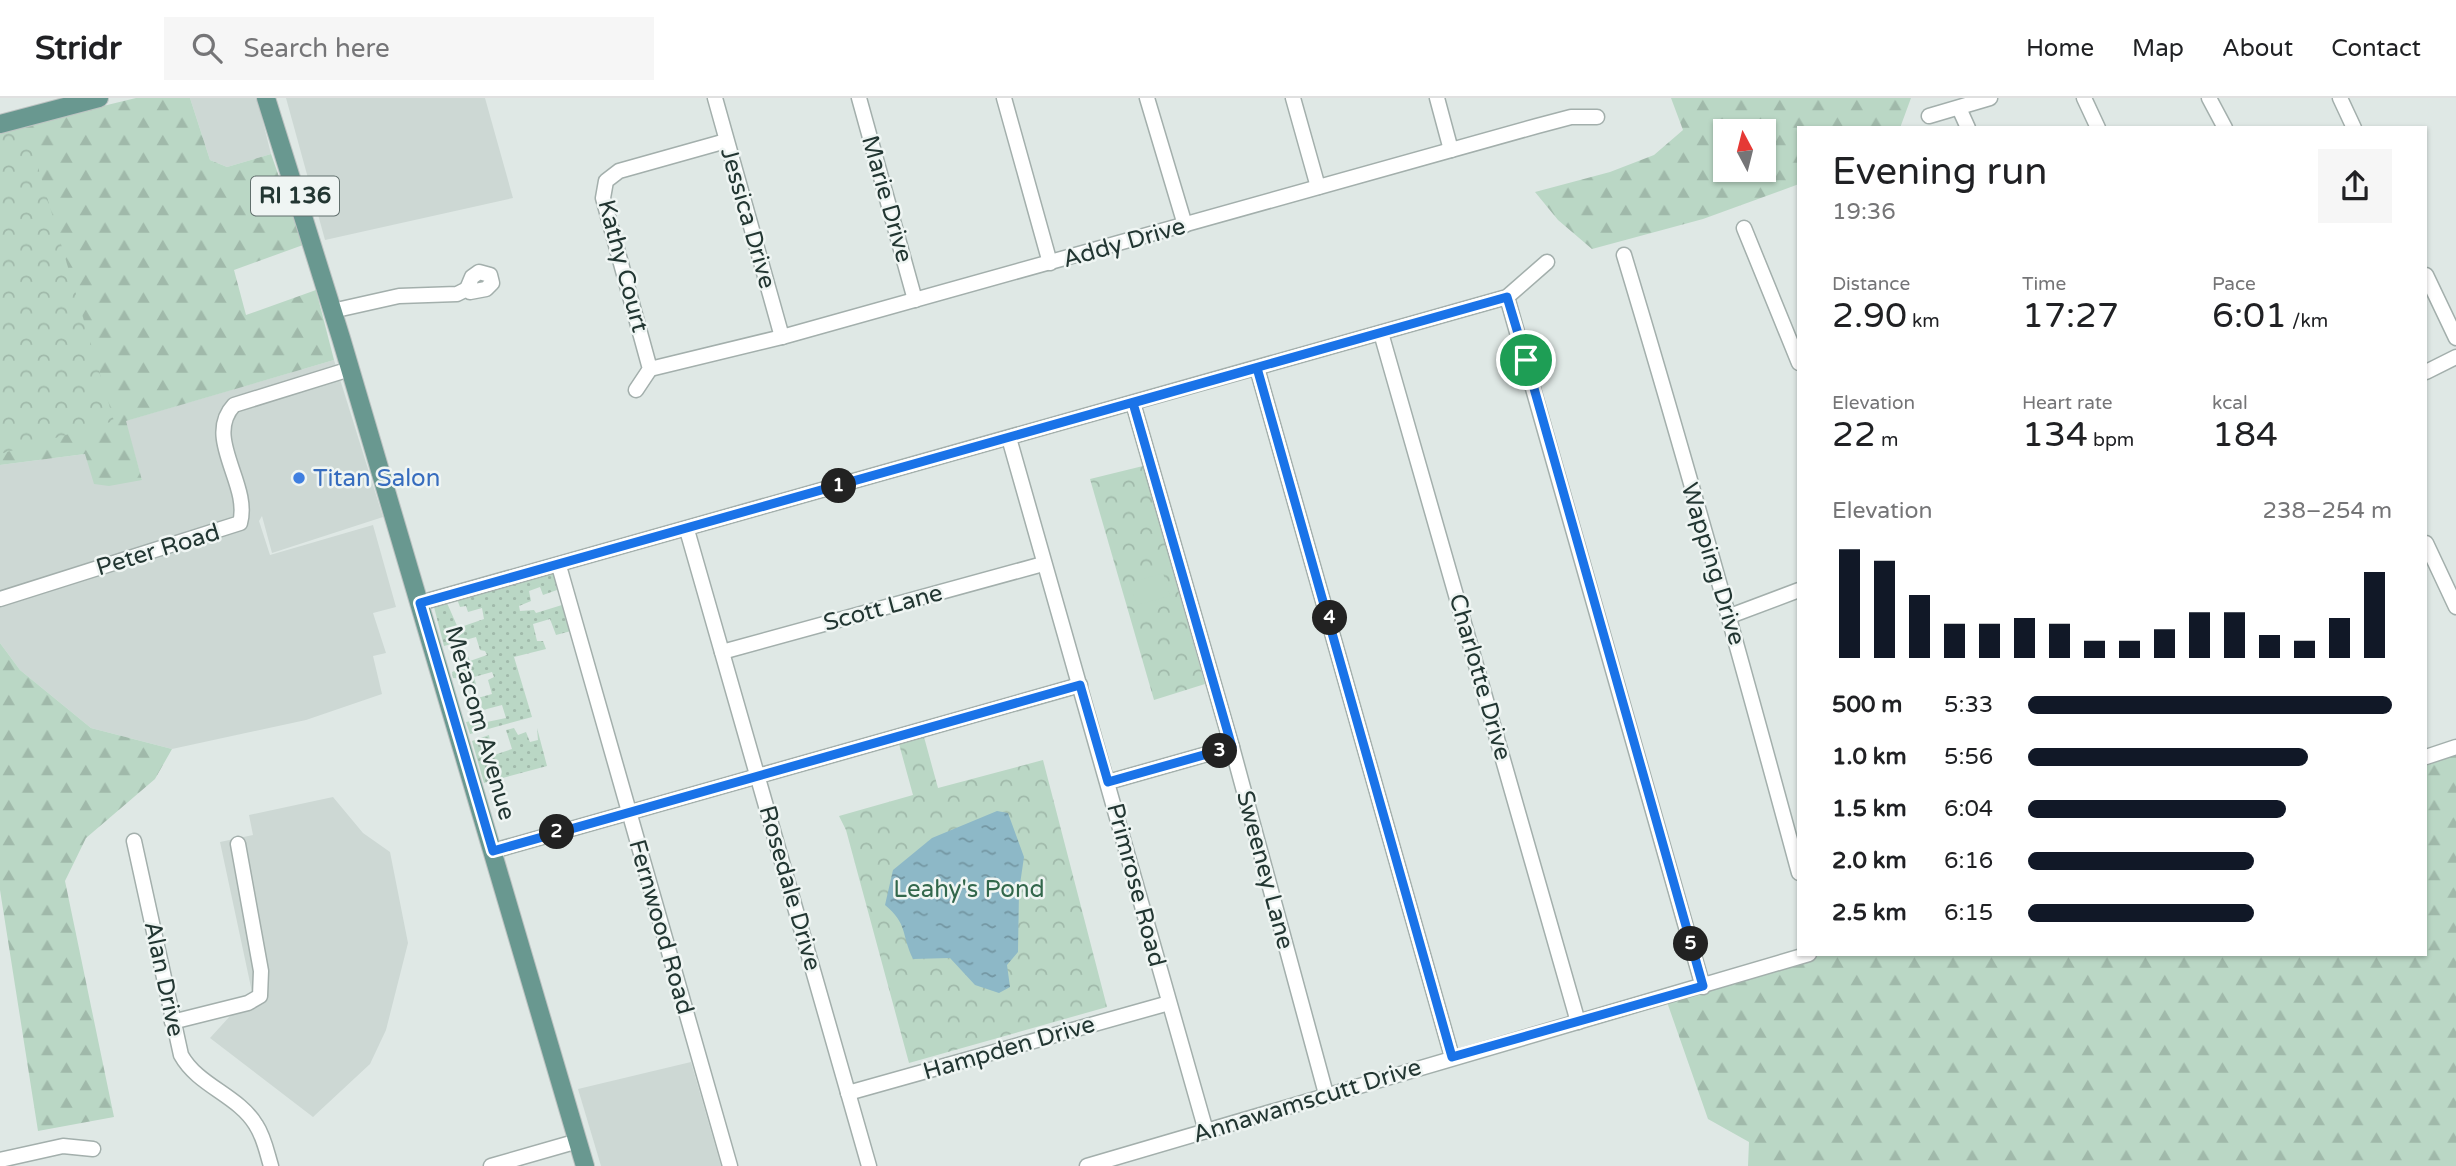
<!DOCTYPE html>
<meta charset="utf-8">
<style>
body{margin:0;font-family:"Varela Round",sans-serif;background:#f6f6f6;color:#202124;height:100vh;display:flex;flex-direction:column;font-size:26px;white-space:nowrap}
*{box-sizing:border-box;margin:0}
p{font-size:23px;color:#757577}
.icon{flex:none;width:38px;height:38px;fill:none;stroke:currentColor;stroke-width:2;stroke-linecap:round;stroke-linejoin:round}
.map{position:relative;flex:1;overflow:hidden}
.side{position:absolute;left:1797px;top:28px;width:630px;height:830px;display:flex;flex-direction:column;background:#fff;border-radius:0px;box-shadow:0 2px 5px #0004}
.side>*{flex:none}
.needle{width:46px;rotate:353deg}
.tools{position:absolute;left:1713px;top:21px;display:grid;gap:14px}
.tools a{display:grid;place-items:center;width:63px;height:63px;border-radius:0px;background:#fff;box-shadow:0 2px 5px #0004;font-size:35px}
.pin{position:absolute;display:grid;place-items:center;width:60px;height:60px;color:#fff;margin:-30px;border:4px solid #fff;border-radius:50%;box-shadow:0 2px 7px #0007}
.km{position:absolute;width:35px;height:35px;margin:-18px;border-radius:50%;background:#222;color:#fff;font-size:19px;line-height:35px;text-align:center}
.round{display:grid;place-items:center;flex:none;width:74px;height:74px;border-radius:0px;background:#f6f6f6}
.headline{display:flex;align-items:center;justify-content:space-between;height:119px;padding:0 35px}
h1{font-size:38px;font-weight:600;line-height:52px}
.figures{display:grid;grid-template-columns:repeat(3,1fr);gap:10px;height:119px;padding:7px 35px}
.figures div{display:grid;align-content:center}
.figures b{font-size:35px;font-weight:600}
.figures small{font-size:19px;font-weight:400}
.figures p{font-size:19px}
.chart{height:196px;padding:14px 35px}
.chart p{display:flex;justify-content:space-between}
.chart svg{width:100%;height:126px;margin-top:7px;stroke:#111827;stroke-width:6}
ul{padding:0 35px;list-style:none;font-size:23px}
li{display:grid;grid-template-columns:112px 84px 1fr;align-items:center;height:52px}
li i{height:18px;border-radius:9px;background:#111827}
header{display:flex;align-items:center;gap:42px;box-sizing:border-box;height:98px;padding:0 35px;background:#fff;border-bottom:2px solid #e0e0e0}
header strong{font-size:33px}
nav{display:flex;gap:38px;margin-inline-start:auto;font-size:24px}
.search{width:490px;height:63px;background:#f6f6f6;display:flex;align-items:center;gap:18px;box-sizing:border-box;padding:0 24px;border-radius:0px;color:#757577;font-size:26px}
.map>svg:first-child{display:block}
</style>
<header>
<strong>Stridr</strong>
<div class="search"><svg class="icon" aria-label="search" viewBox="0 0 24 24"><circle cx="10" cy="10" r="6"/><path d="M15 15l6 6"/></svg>Search here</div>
<nav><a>Home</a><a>Map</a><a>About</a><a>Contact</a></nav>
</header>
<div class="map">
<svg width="2456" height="1068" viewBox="0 0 2456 1068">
<defs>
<pattern id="forest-firs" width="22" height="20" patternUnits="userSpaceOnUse" patternTransform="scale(1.75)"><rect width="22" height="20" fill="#bad7c5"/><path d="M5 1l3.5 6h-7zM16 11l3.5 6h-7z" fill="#a0b9aa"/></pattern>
<pattern id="park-crowns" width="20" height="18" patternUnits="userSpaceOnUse" patternTransform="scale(1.75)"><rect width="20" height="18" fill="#bad7c5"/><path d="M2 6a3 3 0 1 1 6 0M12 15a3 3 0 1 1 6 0" fill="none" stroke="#a0b9aa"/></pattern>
<pattern id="garden-dots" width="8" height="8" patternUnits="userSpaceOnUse" patternTransform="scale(1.75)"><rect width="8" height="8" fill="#bad7c5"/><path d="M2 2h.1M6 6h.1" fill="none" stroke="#a0b9aa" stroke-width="1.8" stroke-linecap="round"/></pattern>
<pattern id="water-ripples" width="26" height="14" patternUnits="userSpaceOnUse" patternTransform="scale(1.75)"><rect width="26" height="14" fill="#8db8c7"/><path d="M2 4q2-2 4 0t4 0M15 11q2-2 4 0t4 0" fill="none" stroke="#7396a2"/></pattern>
</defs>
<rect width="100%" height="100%" fill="#dfe8e5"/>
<!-- built -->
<g fill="#cdd8d4">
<path d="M190,0H257L271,56L227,69L210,62Z"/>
<path d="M286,0H485L513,100L325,142Z"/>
<path d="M334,262L383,419L272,455L262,418L259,423L270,457L373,427L396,509L373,515L386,555L373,558L382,596L306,622L172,651L91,630L20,572L0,545V367L85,356L142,382L125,323Z"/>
<path d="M333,699L363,735L390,754L408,845L386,932L370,966L313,1019L210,940L252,894L220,744L253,737L249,717Z"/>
<path d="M691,964L721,1068H601L578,991Z"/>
</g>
<!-- forest -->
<g fill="url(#forest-firs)" fill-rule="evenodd">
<path d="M136,0H190L210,62L227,69L271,56L303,147L234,172L246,217L316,192L334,262L126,323L142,382L109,388L94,386L85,356L0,367V33Z"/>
<path d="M1671,0H1911L1900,30H1799V86L1703,121L1592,151L1558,122L1535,94L1610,74L1654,57L1683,32ZM1764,33V72H1726V33Z"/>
<path d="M0,545L20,572L91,630L172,651L155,681L86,740L65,783L114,1019L38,1033L0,792Z"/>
<path d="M2456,654V1068H1748L1749,1044L1708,1021L1667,904L1818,856H2426V664Z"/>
</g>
<!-- park -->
<g fill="url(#park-crowns)">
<path d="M26,29L114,323L0,356V36Z"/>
<path d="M1143,368L1205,586L1154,602L1090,381Z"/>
<path d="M924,639L938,690L1043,662L1107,909L909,965L846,732L839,718L913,697L899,646Z"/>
</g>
<!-- garden -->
<g fill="url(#garden-dots)">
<path d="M550,475L554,476L557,492L543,497L540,489L529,493L531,503L519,508L520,513L534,512L536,515L562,507L571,533L556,537L550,521L533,526L537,543H543L546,551L514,559L532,619L470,636L466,624L481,621L482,625L506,620L502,607L483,612L481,607L476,608L474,601L492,596L488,582L494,579L492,574L474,579L478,594H474L464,581L453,580L452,574L459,571L463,559L468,558L470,563L487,557L485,553L480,552L476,539L444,548L434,509L447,505L458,530L484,521L482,510L468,514L466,508L460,509L457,501Z"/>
<path d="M514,630L518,637L526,634L530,644L538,642L537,630L547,668L484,685L472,643L489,637L490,643L479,655L497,656L512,651L506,632Z"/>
</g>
<!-- pitch -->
<path fill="#bad7c5" d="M1163,475L1170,498L1137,507L1129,485Z"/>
<!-- water -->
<path fill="url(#water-ripples)" d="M997,713L1008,715L1024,759L1019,793L1018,854L1007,867L1010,889L999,895L975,887L950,860L913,861C901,836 908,826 885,807L893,772L932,740Z"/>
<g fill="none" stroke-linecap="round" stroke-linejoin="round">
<!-- minor casing -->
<g stroke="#a3afac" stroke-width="17">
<g id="minor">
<path d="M715,0L782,239"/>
<path d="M859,0L915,202"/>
<path d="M1004,0L1050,165"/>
<path d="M1147,0L1185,127"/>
<path d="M1293,0L1318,89"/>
<path d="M1437,0L1451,52"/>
<path d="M2084,0L2098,30"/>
<path d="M2209,0L2225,30"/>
<path d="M2340,0L2354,30"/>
<path d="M1959,10L1968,30"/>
<path d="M1929,18L1990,0"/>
<path d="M1744,130L1799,265"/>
<path d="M1624,157C1686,362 1743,568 1799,775"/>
<path d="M479,174L490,177L492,185L486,191L470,194L467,191L472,179Z"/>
<path d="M2426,177L2456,240"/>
<path d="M1507,199L1703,889"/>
<path d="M332,213L399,198L457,196L467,191"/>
<path d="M1381,235L1578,924"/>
<path d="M1257,270L1452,959"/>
<path d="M650,271L782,239L1537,28L1571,19H1597"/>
<path d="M2426,274L2456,259"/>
<path d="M636,292L650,271L603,100L606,83L619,73L726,43"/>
<path d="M1133,305L1232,649L1326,996"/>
<path d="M1009,340L1206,1033"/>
<path d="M687,432L869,1068"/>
<path d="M2426,445L2456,509"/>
<path d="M559,468L730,1068"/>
<path d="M0,501L240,425C251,386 203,340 234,307L350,271"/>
<path d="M420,505L1507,199L1547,164"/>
<path d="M1730,518L1799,492"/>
<path d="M722,554L1043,466"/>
<path d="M2426,659L2456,649"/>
<path d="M1108,684L1232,649"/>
<path d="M134,743L181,957C198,988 238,997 256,1027C264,1039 267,1055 271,1068"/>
<path d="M493,753L1080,587"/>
<path d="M172,924L248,905L260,898L261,873L238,746"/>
<path d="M848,995L1169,905"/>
<path d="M0,1062L63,1048L93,1051"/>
<path d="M491,1068L578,1043"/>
<path d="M1087,1068L1809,856"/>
</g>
</g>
<!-- major casing -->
<g stroke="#bdc3c2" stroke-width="20">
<g id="major">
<path d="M266,0L341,240L585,1068"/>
<path d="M0,26L99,0"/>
</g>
</g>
<!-- minor -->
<use href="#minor" stroke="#fff" stroke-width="14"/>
<!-- major -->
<use href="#major" stroke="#699890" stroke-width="18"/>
</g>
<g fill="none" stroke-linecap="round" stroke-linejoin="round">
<!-- route casing -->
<g stroke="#fff" stroke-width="14">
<path id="route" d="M1526,262L1507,199L420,505L493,753L1080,587L1108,684L1232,649L1133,305L1257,270L1452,959L1703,888L1526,262"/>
</g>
<!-- route -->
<use href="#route" stroke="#1a73e8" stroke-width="9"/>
</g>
<!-- markers -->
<circle fill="#3f7fe0" stroke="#eff5f3" stroke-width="2.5" cx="299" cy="380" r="7"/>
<g text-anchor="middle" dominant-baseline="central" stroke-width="5" stroke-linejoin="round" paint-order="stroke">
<!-- shield labels -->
<rect fill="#eff5f3" stroke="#606f6c" stroke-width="2" x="251" y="78.5" width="88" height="39" rx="5"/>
<g font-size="23" font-weight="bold" fill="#223632">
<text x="295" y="98">RI 136</text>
</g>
<!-- street labels -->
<g font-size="24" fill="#223632" stroke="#eff5f3">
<text transform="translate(887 101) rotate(74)">Marie Drive</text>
<text transform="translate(748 120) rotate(74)">Jessica Drive</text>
<text transform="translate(1124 145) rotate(-16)">Addy Drive</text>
<text transform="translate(623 168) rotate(75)">Kathy Court</text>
<text transform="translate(158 452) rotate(-17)">Peter Road</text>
<text transform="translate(1713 466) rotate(73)">Wapping Drive</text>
<text transform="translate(883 510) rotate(-15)">Scott Lane</text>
<text transform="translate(1480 579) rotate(74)">Charlotte Drive</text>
<text transform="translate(480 625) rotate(74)">Metacom Avenue</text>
<text transform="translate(1265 772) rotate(75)">Sweeney Lane</text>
<text transform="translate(1136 787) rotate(75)">Primrose Road</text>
<text transform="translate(790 790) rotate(74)">Rosedale Drive</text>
<text transform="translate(661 829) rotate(74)">Fernwood Road</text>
<text transform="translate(164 881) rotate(78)">Alan Drive</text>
<text transform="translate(1009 950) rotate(-16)">Hampden Drive</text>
<text transform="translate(1307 1003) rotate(-17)">Annawamscutt Drive</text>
</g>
<!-- shop labels -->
<g font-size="24" fill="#366cbe" stroke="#eff5f3" text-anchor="start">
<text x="313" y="380">Titan Salon</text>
</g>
<!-- park labels -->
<g font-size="24" fill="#32674b" stroke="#eff5f3">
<text x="969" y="791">Leahy's Pond</text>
</g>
</g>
</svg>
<div class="tools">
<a><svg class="needle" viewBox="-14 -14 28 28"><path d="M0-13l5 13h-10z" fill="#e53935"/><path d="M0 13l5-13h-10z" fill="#757577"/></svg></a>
</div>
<div class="pin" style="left:1526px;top:262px;background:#1e9e55"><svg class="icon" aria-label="arrive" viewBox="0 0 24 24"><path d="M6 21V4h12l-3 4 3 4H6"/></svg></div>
<b class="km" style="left:839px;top:388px">1</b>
<b class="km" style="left:557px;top:734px">2</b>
<b class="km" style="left:1220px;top:653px">3</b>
<b class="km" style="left:1330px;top:520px">4</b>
<b class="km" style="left:1691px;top:846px">5</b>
<section class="side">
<div class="headline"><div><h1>Evening run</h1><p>19:36</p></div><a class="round"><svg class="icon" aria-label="share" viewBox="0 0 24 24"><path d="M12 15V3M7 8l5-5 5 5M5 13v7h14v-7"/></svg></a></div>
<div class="figures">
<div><p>Distance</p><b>2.90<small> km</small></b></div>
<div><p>Time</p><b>17:27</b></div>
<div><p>Pace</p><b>6:01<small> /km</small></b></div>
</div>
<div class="figures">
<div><p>Elevation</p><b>22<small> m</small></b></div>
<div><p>Heart rate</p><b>134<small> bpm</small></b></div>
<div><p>kcal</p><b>184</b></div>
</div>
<div class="chart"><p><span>Elevation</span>238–254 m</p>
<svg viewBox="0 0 160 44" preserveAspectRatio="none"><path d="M5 44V6M15 44V10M25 44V22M35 44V32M45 44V32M55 44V30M65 44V32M75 44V38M85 44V38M95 44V34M105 44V28M115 44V28M125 44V36M135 44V38M145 44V30M155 44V14"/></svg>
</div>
<ul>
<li><b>500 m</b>5:33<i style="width:100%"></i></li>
<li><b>1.0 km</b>5:56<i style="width:77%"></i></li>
<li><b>1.5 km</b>6:04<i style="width:71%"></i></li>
<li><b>2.0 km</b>6:16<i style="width:62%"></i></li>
<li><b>2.5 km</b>6:15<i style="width:62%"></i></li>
</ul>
</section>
</div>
